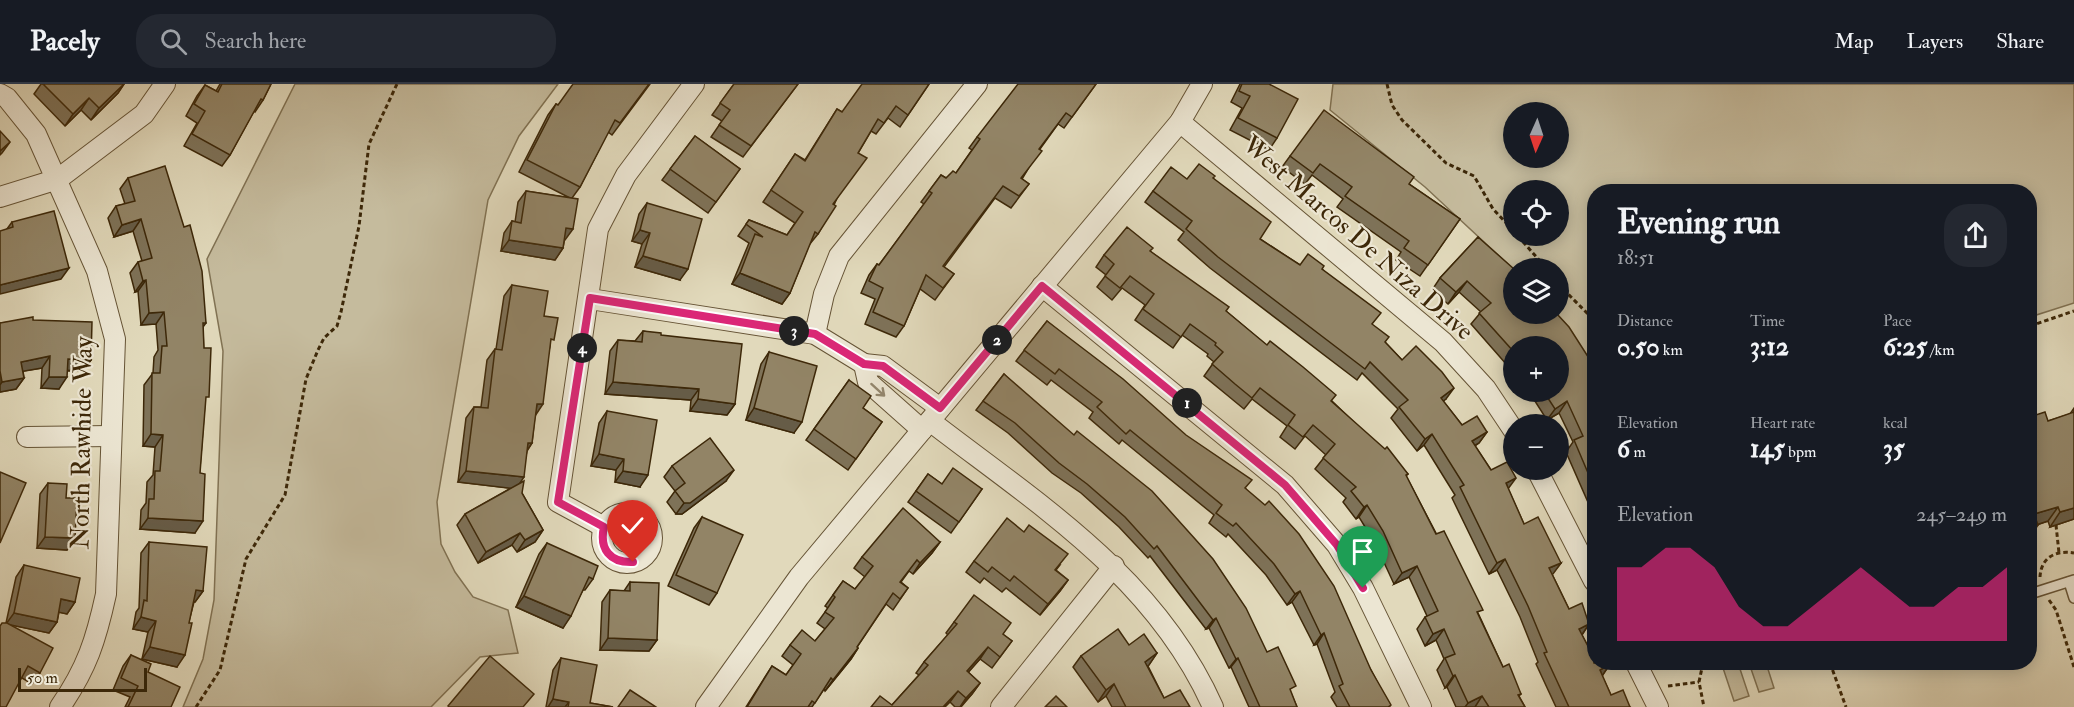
<!DOCTYPE html>
<meta charset="utf-8">
<style>
body{margin:0;font-family:"IM FELL Double Pica",serif;background:#242831;color:#f1f3f6;height:100vh;display:flex;flex-direction:column;font-size:22px;white-space:nowrap}
*{box-sizing:border-box;margin:0}
p{font-size:20px;color:#9ea1a6}
.icon{flex:none;width:33px;height:33px;fill:none;stroke:currentColor;stroke-width:2;stroke-linecap:round;stroke-linejoin:round}
.map{position:relative;flex:1;overflow:hidden}
.details{position:absolute;left:1587px;top:100px;width:450px;height:486px;display:flex;flex-direction:column;background:#171b24;border-radius:24px;box-shadow:0 3px 15px #0003}
.details>*{flex:none}
.needle{width:39px;rotate:183deg}
.tools{position:absolute;left:1503px;top:18px;display:grid;gap:12px}
.tools a{display:grid;place-items:center;width:66px;height:66px;border-radius:50%;background:#171b24;box-shadow:0 3px 15px #0003;font-size:30px}
.scale{position:absolute;left:18px;bottom:15px;width:129px;box-sizing:border-box;padding-left:6px;border:3px solid #3d2809;border-top:0;font-size:16px;line-height:21px;white-space:nowrap;color:#3d2809;-webkit-text-stroke:4px #ece6d3;paint-order:stroke}
.pin{position:absolute;display:grid;place-items:center;width:51px;height:51px;color:#fff;margin:-62px -26px;border-radius:50% 50% 50% 0;rotate:-45deg;box-shadow:0 0 6px #0007}
.pin .icon{rotate:45deg}
.km{position:absolute;width:30px;height:30px;margin:-15px;border-radius:50%;background:#222;color:#fff;font-size:16px;line-height:30px;text-align:center}
.round{display:grid;place-items:center;flex:none;width:63px;height:63px;border-radius:24px;background:#242831}
.head{display:flex;align-items:center;justify-content:space-between;height:102px;padding:0 30px}
h1{font-size:33px;font-weight:700;line-height:45px}
.metrics{display:grid;grid-template-columns:repeat(3,1fr);gap:9px;height:102px;padding:6px 30px}
.metrics div{display:grid;align-content:center}
.metrics b{font-size:26px;font-weight:700}
.metrics small{font-size:16px;font-weight:400}
.metrics p{font-size:16px}
.chart{height:168px;padding:12px 30px}
.chart p{display:flex;justify-content:space-between}
.chart svg{width:100%;height:108px;margin-top:6px;fill:#db2777;opacity:.7}
header{display:flex;align-items:center;gap:36px;box-sizing:border-box;height:84px;padding:0 30px;background:#171b24;border-bottom:2px solid #363941}
header strong{font-size:28px}
nav{display:flex;gap:33px;margin-inline-start:auto;font-size:21px}
.search{width:420px;height:54px;background:#242831;display:flex;align-items:center;gap:15px;box-sizing:border-box;padding:0 21px;border-radius:24px;color:#9ea1a6;font-size:22px}
.map>svg:first-child{display:block}
</style>
<header>
<strong>Pacely</strong>
<div class="search"><svg class="icon" aria-label="search" viewBox="0 0 24 24"><circle cx="10" cy="10" r="6"/><path d="M15 15l6 6"/></svg>Search here</div>
<nav><a>Map</a><a>Layers</a><a>Share</a></nav>
</header>
<div class="map">
<svg width="2074" height="623" viewBox="0 0 2074 623">
<rect width="100%" height="100%" fill="#e1d9bb"/>
<filter id="stains"><feTurbulence type="fractalNoise" baseFrequency=".00333" numOctaves="4"/><feColorMatrix values="0 0 0 0 .2 0 0 0 0 .09 0 0 0 0 .02 0 0 0 .5 -.17"/></filter>
<radialGradient id="worn" r=".72"><stop offset=".6" stop-color="#630" stop-opacity="0"/><stop offset="1" stop-color="#630" stop-opacity=".3"/></radialGradient>
<!-- green -->
<g fill="#c5bb9d" stroke="#817253" stroke-width="1.5" fill-rule="evenodd">
<path d="M295,0H558L519,52L488,116L437,418L441,460L455,488L473,513L508,526L518,569L480,573L431,623H183L203,575L214,516L223,267L207,175Z"/>
<path d="M1333,0H2074V219L2030,233V108H1594V284L1552,230H1558V184L1513,185L1425,103L1330,26ZM1514,28H1558V74H1514ZM1514,106H1558V152H1514Z"/>
<path d="M1738,579L1749,612L1734,617L1723,584Z"/>
<path d="M1749,579H1766L1774,604L1759,608Z"/>
</g>
<g fill="none" stroke-linecap="round" stroke-linejoin="round">
<!-- lane casing -->
<g stroke="#665436" stroke-width="12">
<g id="lane">
<path d="M2069,498L2074,514"/>
<path d="M2030,510L2074,496"/>
</g>
</g>
<!-- street casing -->
<g stroke="#665436" stroke-width="22">
<g id="street">
<path d="M0,10L7,14L36,50L97,187L115,255L106,510C96,556 87,584 60,623"/>
<path d="M1180,38L1443,258L1486,305L1514,347"/>
<path d="M0,113L58,95L144,30L165,0"/>
<path d="M1042,202L1285,401L1337,461L1363,504L1421,623"/>
<path d="M590,215L815,250L864,280"/>
<path d="M815,250L824,210L839,172L977,0"/>
<path d="M930,337C1039,421 1155,493 1213,623"/>
<path d="M922,346L868,298L864,280L883,282L940,324"/>
<path d="M27,353L111,352"/>
<path d="M1537,386L1594,497"/>
<circle cx="627" cy="454" r="25"/>
<path d="M604,443L558,418L598,145L626,91L694,0"/>
<path d="M1636,579L1658,623"/>
<path d="M706,623L799,493L1180,38L1202,0"/>
<path d="M1001,623L1114,482"/>
</g>
</g>
<!-- path -->
<g stroke="#3d2809" stroke-width="3" stroke-dasharray="4.5 3" stroke-linecap="butt">
<path d="M1387,0L1392,21L1402,36L1446,79L1474,92L1493,125L1514,147"/>
<path d="M1518,152L1546,184"/>
<path d="M1558,200L1594,236"/>
<path d="M2030,242L2074,227"/>
<path d="M2056,441L2059,469"/>
<path d="M2040,493C2041,473 2056,466 2074,469"/>
<path d="M2049,516L2056,526L2074,583"/>
<path d="M1703,579L1699,598L1704,623"/>
<path d="M1830,579L1846,623"/>
<path d="M1668,602L1699,598"/>
<path d="M196,623L220,586L246,475L285,411L306,295L318,266L324,254L337,242L341,228L359,142L369,60L397,0"/>
</g>
<!-- lane -->
<use href="#lane" stroke="#ece6d3" stroke-width="9"/>
<!-- street -->
<use href="#street" stroke="#ece6d3" stroke-width="20"/>
</g>
<!-- wall -->
<g fill="#7e7258" stroke="#3d2809" stroke-width="1.5">
<path d="M41,0H124L118,9L91,36L81,26L65,42L34,10Z"/>
<path d="M220,0H271L263,16L255,28L254,27L230,71L222,82L184,62L197,39L186,32L197,12L205,1L216,7Z"/>
<path d="M650,0L612,51L608,48L580,103L572,114L563,164L555,176L501,167L504,149L512,137L515,138L518,118L526,107L570,114L519,88L548,31L556,20L558,21Z"/>
<path d="M734,0H798L743,73L711,53L722,37L712,31Z"/>
<path d="M929,0L900,43L888,34L876,50L871,47L858,69L834,121L818,150L809,161L790,209L782,220L732,200L749,159L738,152L749,136L787,151L795,139L763,118L795,70L805,76L837,25L842,28Z"/>
<path d="M1096,0L1064,44L1058,40L1040,65L1022,95L1029,100L1011,124L995,114L944,183L954,190L935,216L920,205L904,242L896,253L865,240L875,215L861,209L869,191L877,180L879,181L924,120L921,118L941,91L946,94L956,89L972,66L969,64L977,53Z"/>
<path d="M1240,0H1269L1277,54L1269,66L1230,46L1242,24L1231,18Z"/>
<path d="M695,52L740,85L708,129L662,96Z"/>
<path d="M1290,72L1409,100L1460,135L1420,192L1396,176L1401,168L1337,123L1343,115L1312,91L1305,100L1282,83Z"/>
<path d="M128,94L206,239L203,243L205,319L195,449L140,445L141,426L146,419L147,398L153,391L155,363L143,362L144,301L153,289L154,273L158,266L156,240L141,241L138,207L135,208L130,189L138,178L142,177L133,147L114,153L108,134L116,122L125,120L120,105Z"/>
<path d="M1213,94L1260,155L1300,181L1322,185L1372,241L1385,258L1402,276L1446,315L1443,317L1462,341L1487,348L1479,359L1475,362L1491,386L1508,405L1524,440L1561,479L1552,490L1569,525L1589,540L1582,551L1591,568L1610,580L1602,592L1611,611L1630,623H1556L1536,580L1538,578L1520,533L1497,486L1489,490L1452,414L1455,411L1424,361L1417,367L1391,334L1398,325L1362,289L1357,296L1210,184L1178,156L1184,148L1145,118L1153,107L1187,95Z"/>
<path d="M647,119L680,196L635,183L642,160L632,157L639,130Z"/>
<path d="M12,138L61,195L7,145Z"/>
<path d="M1478,153L1594,282V424L1591,425L1566,368L1573,358L1559,329L1547,336L1533,314L1537,308H1558V262H1514V289L1471,240L1481,228L1459,208L1448,220L1432,206L1440,194Z"/>
<path d="M1150,167L1226,227L1332,317L1408,390L1406,392L1479,531L1503,583L1521,610L1519,612L1525,623H1456L1447,603L1445,604L1437,586L1444,575L1436,556L1425,562L1417,545L1425,533L1427,532L1409,493L1394,500L1375,459L1359,433L1356,435L1343,418L1346,414L1315,385L1326,371L1305,352L1295,365L1280,353L1287,342L1252,315L1244,325L1227,311L1204,292L1214,278L1207,272L1208,270L1182,251L1173,264L1135,236L1145,221L1122,204L1112,216L1097,203L1106,191L1096,183L1104,171Z"/>
<path d="M512,201L544,232L550,262L535,331L532,359L527,367L520,399L522,409L543,446L535,458L517,468L512,461L478,479L457,441L465,430L511,404L458,398L466,334L474,323H481L487,276L495,265H496L504,212Z"/>
<path d="M33,236L91,276L83,287H67L59,305L41,304L42,284L23,287L24,294L16,305L0,308V239Z"/>
<path d="M1047,237L1246,405L1371,586L1390,623H1337L1331,613L1335,608L1317,560L1314,561L1292,518L1287,521L1266,491L1228,450L1226,453L1209,439L1214,431L1122,356L1119,360L1089,334L1093,328L1051,296L1047,301L1016,277Z"/>
<path d="M643,247L661,251L735,320L727,331L690,327L691,316L605,310L610,267L618,256L635,257Z"/>
<path d="M769,268L794,349L746,336L761,280Z"/>
<path d="M1004,290L1267,568L1291,609L1297,623H1249L1231,583L1229,584L1209,544L1206,545L1150,472L1148,474L1119,443L1081,409L1052,389L1008,349L976,326Z"/>
<path d="M849,296L863,324L882,338L848,386L806,356Z"/>
<path d="M2074,324V435L2050,443L2048,437L2037,441L2048,337L2070,330Z"/>
<path d="M607,327L640,403L615,398L616,386L591,382L599,339Z"/>
<path d="M672,382L726,397L682,430H676L667,418L675,407L664,393Z"/>
<path d="M928,390L942,400L982,405L951,449L908,418Z"/>
<path d="M48,399L66,414L75,454L67,466L37,464L40,410Z"/>
<path d="M702,433L717,509L709,521L668,502L694,444Z"/>
<path d="M149,458L203,507L195,518H194L177,583L142,575L148,548L133,545L136,528L139,524L141,469Z"/>
<path d="M940,458L932,469L913,490L909,487L901,498L908,504L893,526L886,520L857,563L858,564L851,575L825,607L824,605L812,623H746L772,582L786,591L793,581L782,572L790,561L815,557L825,545L817,539L828,524L825,522L843,497L855,505L865,493L854,484L862,473Z"/>
<path d="M547,459L593,495L585,506H583L563,544L516,523L539,470Z"/>
<path d="M974,477L1060,481L1056,486L1068,496L1060,507L1040,531L1006,504L1002,508L984,494L980,499L966,488Z"/>
<path d="M24,481L75,518L67,530L59,528L57,538L49,549L12,541L40,589L32,600L22,594L6,539L16,493Z"/>
<path d="M630,498L657,556L649,567L600,566L602,518L610,506L624,507Z"/>
<path d="M954,538L1003,551L1012,557L992,584L980,575L968,588L980,599L972,610L961,623H955L950,618L892,621L919,591L916,589L924,578L948,551L946,549Z"/>
<path d="M1129,561L1157,569L1148,582L1164,614L1190,623H1112L1106,612L1098,618L1073,583L1081,572Z"/>
<path d="M131,571L148,588L171,623H125L130,613L113,606L123,582Z"/>
<path d="M561,574L590,619L613,623H546L553,586Z"/>
</g>
<!-- shaded-wall -->
<g fill="#665c47" stroke="#3d2809" stroke-width="1.5">
<path d="M124,0L118,9L91,36L99,24Z"/>
<path d="M89,14L81,26L65,42L73,30Z"/>
<path d="M10,58L2,69L0,71V67Z"/>
<path d="M141,135L133,147L114,153L122,141Z"/>
<path d="M566,144L573,145L565,156L558,155Z"/>
<path d="M640,146L650,149L642,160L632,157Z"/>
<path d="M509,156L563,164L555,176L501,167Z"/>
<path d="M643,172L688,185L680,196L635,183Z"/>
<path d="M69,184L61,195L0,210V201Z"/>
<path d="M740,189L790,209L782,220L732,200Z"/>
<path d="M146,196L138,207L135,208L143,197Z"/>
<path d="M1467,197L1459,208L1448,220L1456,208Z"/>
<path d="M164,228L156,240L141,241L149,229Z"/>
<path d="M50,272L42,284L13,289L21,278Z"/>
<path d="M68,275L91,276L83,287L60,286Z"/>
<path d="M49,293H67L59,305L41,304Z"/>
<path d="M24,294L16,305L0,308V301L2,298Z"/>
<path d="M613,298L699,305L691,316L605,310Z"/>
<path d="M1454,304L1446,315L1433,325L1441,314Z"/>
<path d="M698,315L735,320L727,331L690,327Z"/>
<path d="M1567,317L1559,329L1547,336L1555,325Z"/>
<path d="M537,320H543L535,332Z"/>
<path d="M754,324L802,338L794,349L746,336Z"/>
<path d="M1487,348L1479,359L1464,368L1472,357Z"/>
<path d="M151,350L163,351L155,363L143,362Z"/>
<path d="M1432,350L1424,361L1417,367L1425,355Z"/>
<path d="M528,359H532L524,371Z"/>
<path d="M599,370L624,375L616,386L591,382Z"/>
<path d="M734,386L726,397L682,430H676L684,419Z"/>
<path d="M466,387L524,393L516,405L458,398Z"/>
<path d="M623,387L648,391L640,403L615,398Z"/>
<path d="M1516,394L1508,405L1506,399Z"/>
<path d="M1367,421L1359,433L1356,435L1364,423Z"/>
<path d="M2058,423L2048,437L2030,443L2034,430Z"/>
<path d="M2074,424V435L2050,443L2060,428Z"/>
<path d="M148,434L203,437L195,449L140,445Z"/>
<path d="M2038,441L2030,453V444Z"/>
<path d="M543,446L535,458L517,468L525,456Z"/>
<path d="M520,449L512,461L478,479L486,468Z"/>
<path d="M45,453L75,454L67,466L37,464Z"/>
<path d="M940,458L932,469L913,490L920,479Z"/>
<path d="M1505,475L1497,486L1489,490L1497,479Z"/>
<path d="M1561,479L1553,490L1541,495L1549,484Z"/>
<path d="M1417,482L1409,493L1394,500L1402,489Z"/>
<path d="M1068,496L1060,507L1040,531L1048,520Z"/>
<path d="M196,506L203,507L195,518L188,517Z"/>
<path d="M1300,507L1292,518L1287,521L1295,510Z"/>
<path d="M524,512L571,532L563,544L516,523Z"/>
<path d="M61,515L75,518L67,530L53,527Z"/>
<path d="M14,529L57,538L49,549L6,540Z"/>
<path d="M141,533L156,537L148,548L133,545Z"/>
<path d="M1216,534L1209,544L1206,545L1213,536Z"/>
<path d="M1589,540L1581,552L1579,545Z"/>
<path d="M1444,545L1436,556L1425,562L1433,550Z"/>
<path d="M1324,549L1317,560L1314,561L1321,551Z"/>
<path d="M608,554L657,556L649,567L600,566Z"/>
<path d="M150,563L185,571L177,583L142,575Z"/>
<path d="M988,563L980,575L959,599L967,587Z"/>
<path d="M858,564L851,575L825,607L833,596Z"/>
<path d="M1157,569L1149,581L1137,589L1145,578Z"/>
<path d="M1238,574L1231,583L1229,584L1236,575Z"/>
<path d="M1610,580L1602,592L1600,586Z"/>
<path d="M1455,591L1447,603L1445,604L1453,592Z"/>
<path d="M980,599L972,610L960,623L966,614Z"/>
<path d="M1114,600L1106,612L1098,618L1106,606Z"/>
<path d="M958,607L950,618L945,623H943Z"/>
<path d="M1482,612L1475,623H1465L1468,619Z"/>
<path d="M553,615L569,618L565,623H548Z"/>
</g>
<!-- building -->
<g fill="#928466" stroke="#3d2809" stroke-width="1.5">
<path d="M43,0H124L99,24L89,14L73,30Z"/>
<path d="M222,0H271L263,16L261,15L230,71L192,50L205,27L194,20L205,1L218,8Z"/>
<path d="M573,0H649L620,39L615,36L580,103L527,76L556,20L558,21Z"/>
<path d="M734,0H798L751,62L719,41L730,26L720,19Z"/>
<path d="M862,0H929L908,31L896,22L884,39L878,35L858,69L867,74L833,120L836,122L818,150L815,148L790,209L740,189L755,150L763,153L746,140L749,136L787,151L803,128L771,106L795,70L805,77L837,25L842,28Z"/>
<path d="M1018,0H1096L1072,33L1066,29L1039,65L1042,67L1021,94L1029,100L1019,112L1003,102L943,182L954,190L943,204L926,191L904,242L873,228L883,204L869,197L877,180L879,181L932,109L929,107L941,91L946,94L953,87L956,89L980,55L977,53Z"/>
<path d="M1242,0H1269L1298,15L1277,54L1238,34L1250,12L1239,7Z"/>
<path d="M1324,26L1414,93L1409,100L1460,135L1428,181L1404,164L1409,157L1345,112L1352,103L1320,80L1313,89L1290,72Z"/>
<path d="M0,47L10,58L0,67Z"/>
<path d="M695,52L740,85L716,118L670,85Z"/>
<path d="M1199,80L1215,92L1213,94L1271,138L1260,155L1300,181L1308,170L1324,182L1322,185L1381,229L1372,240L1389,253L1385,258L1402,276L1416,262L1442,288L1454,304L1441,314L1462,341L1477,332L1487,348L1472,357L1491,386L1507,378L1516,394L1506,399L1524,440L1538,433L1561,479L1549,484L1569,525L1582,519L1589,540L1579,545L1591,568L1594,566V579H1610V580L1600,586L1611,611L1623,606L1630,623H1569L1544,569L1547,568L1528,522L1505,475L1497,479L1460,403L1464,401L1432,350L1425,355L1399,323L1408,316L1370,278L1365,285L1218,173L1186,145L1192,137L1153,107L1171,83L1187,95Z"/>
<path d="M165,82L184,143L190,141L202,187L206,239H203L204,264H211L209,313H206L200,389L205,390L203,437L148,434L149,415H154L155,387H160L163,351L151,350L152,289H160L162,262H167L164,228L149,229L146,196L143,197L138,178L152,174L141,135L122,141L116,122L135,117L128,94Z"/>
<path d="M526,107L578,115L573,145L566,144L563,164L509,156L512,137L521,139Z"/>
<path d="M647,119L702,135L688,185L643,172L650,149L640,146Z"/>
<path d="M54,127L69,184L0,201V147L13,143L12,138Z"/>
<path d="M1127,143L1153,164L1150,167L1229,223L1226,227L1267,261L1270,257L1303,283L1336,311L1331,317L1385,365L1387,363L1408,390L1406,391L1436,450L1444,447L1483,526L1477,528L1503,583L1509,580L1521,610L1518,611L1525,623H1489L1482,612L1468,619L1455,591L1453,592L1445,574L1455,570L1444,545L1433,550L1425,533L1438,527L1417,482L1402,489L1383,447L1367,421L1364,423L1351,407L1356,403L1323,374L1335,360L1313,341L1303,353L1288,341L1295,331L1260,304L1252,314L1235,300L1212,280L1223,268L1215,261L1216,259L1190,240L1181,253L1143,225L1154,210L1130,192L1120,204L1105,192L1114,180L1104,171Z"/>
<path d="M1478,153L1514,185V230H1557L1569,243L1594,282V403L1574,356L1583,352L1567,317L1555,325L1544,308H1558V262H1514V268L1479,229L1491,219L1467,197L1456,208L1440,194Z"/>
<path d="M512,201L548,207L544,232L558,234L554,256L551,255L543,320H537L532,359H528L524,393L466,387L474,323L488,324L495,265L502,266Z"/>
<path d="M33,233V236L92,238L91,276L68,275L67,293H49L50,272L21,278L24,294L2,298L0,287V239Z"/>
<path d="M1047,237L1123,295L1186,351L1252,396L1245,404L1265,421L1269,417L1299,450L1334,502L1371,586L1391,621L1388,623H1350L1339,602L1343,600L1324,549L1321,551L1300,507L1295,510L1274,480L1236,439L1233,442L1216,429L1222,421L1130,346L1126,350L1097,323L1102,318L1059,285L1055,290L1024,266Z"/>
<path d="M643,247L661,249V251L742,260L735,320L698,315L699,305L613,298L618,256L642,258Z"/>
<path d="M769,268L817,282L802,338L754,324Z"/>
<path d="M1004,290L1074,351L1077,347L1152,407L1213,475L1246,524L1267,568L1278,563L1296,602L1290,605L1297,623H1260L1238,574L1236,575L1216,534L1213,536L1157,462L1154,465L1125,433L1087,400L1059,379L1015,339L983,317Z"/>
<path d="M849,296L871,312L863,324L882,338L856,375L814,345Z"/>
<path d="M607,327L657,336L648,391L623,387L624,375L599,370Z"/>
<path d="M2045,328L2048,337L2074,328V424L2060,428L2058,423L2034,430L2038,441L2030,444V333Z"/>
<path d="M710,354L734,386L690,419H684L675,407L685,399L672,382Z"/>
<path d="M953,384L982,405L959,438L916,407L928,390L942,400Z"/>
<path d="M0,388L26,399L0,459Z"/>
<path d="M524,397L522,409L543,446L525,456L520,449L486,468L465,430Z"/>
<path d="M48,399L67,400L66,414H77L75,454L45,453Z"/>
<path d="M903,424L940,458L920,479L917,476L900,498L908,504L900,515L893,509L857,563L858,564L833,596L831,594L815,619L812,617L808,623H747L772,582L786,591L801,570L790,561L802,546L815,557L834,534L825,528L835,513L833,511L843,497L855,505L873,482L862,473Z"/>
<path d="M702,433L743,451L717,509L676,491Z"/>
<path d="M1007,434L1024,448L1029,441L1068,470L1055,486L1068,496L1048,520L1014,492L1010,497L992,483L988,488L974,477Z"/>
<path d="M149,458L207,463L203,507L196,506L189,539H192L185,571L150,563L156,537L141,533L144,516L147,517Z"/>
<path d="M547,459L598,482L593,495L589,493L571,532L524,512Z"/>
<path d="M24,481L80,494L75,518L61,515L57,538L14,529Z"/>
<path d="M630,498L659,499L657,556L608,554L610,506L630,507Z"/>
<path d="M974,511L1011,539L1003,550L1012,557L1000,573L988,563L967,587L980,599L966,614L958,607L943,623H871L880,612L892,621L928,581L924,578L957,540L954,538Z"/>
<path d="M2,539H7L53,564L40,589L28,582L6,623H0V542Z"/>
<path d="M1118,545L1129,561L1144,550L1157,569L1145,578L1164,614L1180,606L1190,623H1126L1114,600L1106,606L1081,572Z"/>
<path d="M131,571L151,580L148,588L180,603L171,623H128L138,602L121,594Z"/>
<path d="M490,572L534,610L523,623H449L448,622Z"/>
<path d="M561,574L597,581L590,619L613,623H568L569,618L553,615Z"/>
<path d="M630,606L656,623H618Z"/>
<path d="M1056,612L1067,623H1045Z"/>
</g>
<!-- one-way arrows -->
<defs><path id="oneway-shaft" d="M-6 0H5M1.5-3L5.5 0L1.5 3" fill="none" stroke-width="1.6" stroke-linecap="round" stroke-linejoin="round" transform="scale(1.5)"/></defs>
<use stroke="#94876e" href="#oneway-shaft" transform="translate(878 306) rotate(42)"/>
<g fill="none" stroke-linecap="round" stroke-linejoin="round">
<!-- route casing -->
<g stroke="#fff" stroke-width="12">
<path id="route" d="M633,478C610,479 599,465 604,443L558,418L590,214L815,250L864,280L883,282L940,324L1042,202L1285,401L1337,461L1363,504"/>
</g>
<!-- route -->
<use href="#route" stroke="#db2777" stroke-width="8"/>
</g>
<g text-anchor="middle" dominant-baseline="central" stroke-width="4.5" stroke-linejoin="round" paint-order="stroke">
<!-- street labels -->
<g font-size="26" fill="#3d2809" stroke="#ece6d3">
<text transform="translate(1358 154) rotate(41)">West Marcos De Niza Drive</text>
<text transform="translate(82 359) rotate(-89)">North Rawhide Way</text>
</g>
</g>
<rect width="100%" height="100%" filter="url(#stains)"/>
<rect width="100%" height="100%" fill="url(#worn)"/>
</svg>
<div class="tools">
<a><svg class="needle" viewBox="-14 -14 28 28"><path d="M0-13l5 13h-10z" fill="#e53935"/><path d="M0 13l5-13h-10z" fill="#9ea1a6"/></svg></a>
<a><svg class="icon" aria-label="locate" viewBox="0 0 24 24"><circle cx="12" cy="12" r="6"/><path d="M12 2v4M12 18v4M2 12h4M18 12h4"/></svg></a>
<a><svg class="icon" aria-label="layers" viewBox="0 0 24 24"><path d="M12 4l9 5-9 5-9-5zM3 14l9 5 9-5"/></svg></a>
<a>+</a>
<a>−</a>
</div>
<div class="scale">50 m</div>
<div class="pin" style="left:1363px;top:504px;background:#1e9e55"><svg class="icon" aria-label="arrive" viewBox="0 0 24 24"><path d="M6 21V4h12l-3 4 3 4H6"/></svg></div>
<div class="pin" style="left:633px;top:478px;background:#d93025"><svg class="icon" aria-label="check" viewBox="0 0 24 24"><path d="M5 12l5 5 9-10"/></svg></div>
<b class="km" style="left:1187px;top:319px">1</b>
<b class="km" style="left:997px;top:256px">2</b>
<b class="km" style="left:794px;top:247px">3</b>
<b class="km" style="left:582px;top:264px">4</b>
<section class="details">
<div class="head"><div><h1>Evening run</h1><p>18:51</p></div><a class="round"><svg class="icon" aria-label="share" viewBox="0 0 24 24"><path d="M12 15V3M7 8l5-5 5 5M5 13v7h14v-7"/></svg></a></div>
<div class="metrics">
<div><p>Distance</p><b>0.50<small> km</small></b></div>
<div><p>Time</p><b>3:12</b></div>
<div><p>Pace</p><b>6:25<small> /km</small></b></div>
</div>
<div class="metrics">
<div><p>Elevation</p><b>6<small> m</small></b></div>
<div><p>Heart rate</p><b>145<small> bpm</small></b></div>
<div><p>kcal</p><b>35</b></div>
</div>
<div class="chart"><p><span>Elevation</span>245–249 m</p>
<svg viewBox="0 0 160 44" preserveAspectRatio="none"><path d="M0 44V14L10 14L20 6L30 6L40 14L50 30L60 38L70 38L80 30L90 22L100 14L110 22L120 30L130 30L140 22L150 22L160 14V44z"/></svg>
</div>
</section>
</div>
